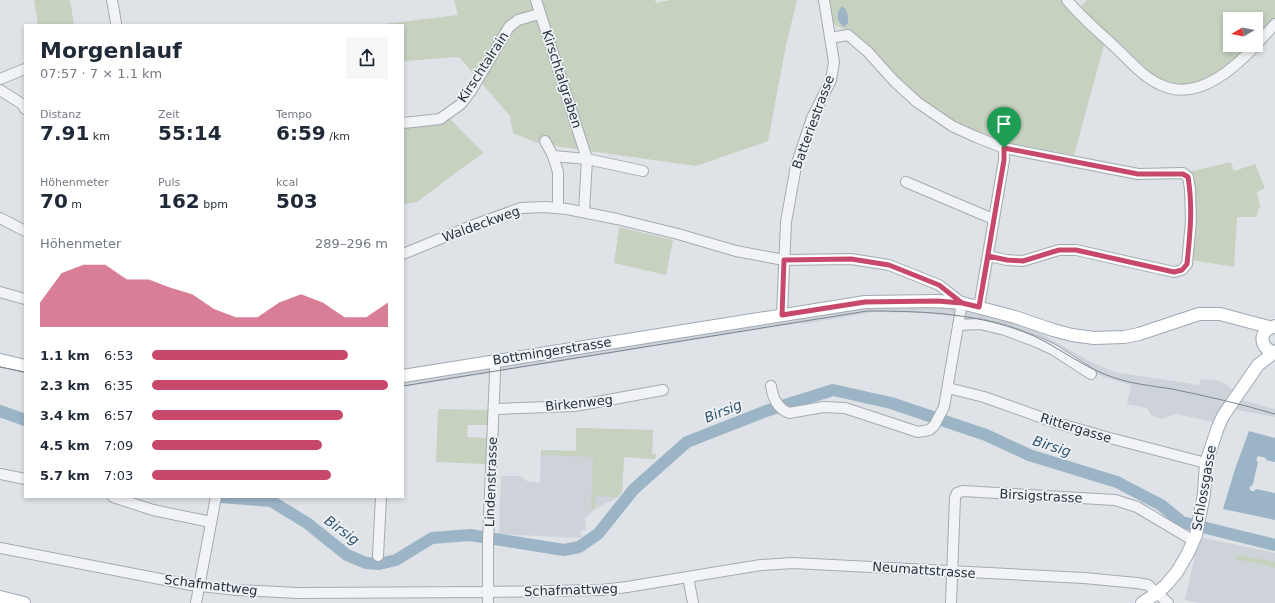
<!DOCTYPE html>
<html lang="de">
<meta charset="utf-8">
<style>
body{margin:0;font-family:"DejaVu Sans",sans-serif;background:#f6f6f7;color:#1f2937;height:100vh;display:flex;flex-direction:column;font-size:15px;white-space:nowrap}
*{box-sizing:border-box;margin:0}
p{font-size:13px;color:#747a83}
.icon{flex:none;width:22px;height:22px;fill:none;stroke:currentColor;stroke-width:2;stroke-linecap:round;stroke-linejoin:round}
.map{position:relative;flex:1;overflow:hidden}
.panel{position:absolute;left:24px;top:24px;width:380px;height:474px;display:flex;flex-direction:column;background:#fff;border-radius:0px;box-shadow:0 2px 6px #0003}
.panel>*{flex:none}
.needle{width:26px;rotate:261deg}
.buttons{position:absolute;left:1223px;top:12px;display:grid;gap:8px}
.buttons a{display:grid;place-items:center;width:40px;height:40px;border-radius:0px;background:#fff;box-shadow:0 2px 6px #0003;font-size:20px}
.pin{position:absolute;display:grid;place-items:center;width:34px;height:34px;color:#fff;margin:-41px -17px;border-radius:50% 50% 50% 0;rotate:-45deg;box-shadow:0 0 4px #0007}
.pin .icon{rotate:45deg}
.round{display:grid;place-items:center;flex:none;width:42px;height:42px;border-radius:0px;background:#f6f6f7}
.overview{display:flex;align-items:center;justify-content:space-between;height:68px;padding:0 16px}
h1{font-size:22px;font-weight:700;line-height:30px}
.metrics{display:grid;grid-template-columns:repeat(3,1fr);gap:6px;height:68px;padding:4px 16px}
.metrics div{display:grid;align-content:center}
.metrics b{font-size:20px;font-weight:700}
.metrics small{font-size:11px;font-weight:400}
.metrics p{font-size:11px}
.chart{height:112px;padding:8px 16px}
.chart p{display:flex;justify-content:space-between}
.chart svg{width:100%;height:72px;margin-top:4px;fill:#c8486b;opacity:.7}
ul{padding:0 16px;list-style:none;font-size:13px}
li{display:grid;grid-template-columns:64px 48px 1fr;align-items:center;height:30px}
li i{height:10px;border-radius:5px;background:#c8486b}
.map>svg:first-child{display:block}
</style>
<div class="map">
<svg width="1275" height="603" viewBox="0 0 1275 603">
<rect width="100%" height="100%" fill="#dfe3e7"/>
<!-- built -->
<g fill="#cdd3d9">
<path d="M866,305L949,308L1016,323L1042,334L1089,361L1114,372L1199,385L1201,379L1221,381L1235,391L1231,397L1275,409V417L1228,408L1218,423L1176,414L1162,419L1158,418L1151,415L1147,408L1127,404L1131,385L1104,377L992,324L954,316L924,313L874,312L804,324L799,323L403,387V380Z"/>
<path d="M576,428L653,430L652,454H656L655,459L624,457L622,492L618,497L595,509L585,518L586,530H581V538L499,534L501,476H520L527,481L540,483L541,450L576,451Z"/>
<path d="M1199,537L1275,553V603H1199L1185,600Z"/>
</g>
<!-- green -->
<g fill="#c6d1c0">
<path d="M34,0H70L74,25H38Z"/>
<path d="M454,0H655L656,3L670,0H797L786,45L768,141L696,166L561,147L535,142L513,133L510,116L459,57L403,61V25H376L458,15Z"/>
<path d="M815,0H1064L1104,45L1074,155L1014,144L974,130L936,113L848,30L836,26L821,1Z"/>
<path d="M1087,0H1275V20L1256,40V19H1230V45H1251C1238,56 1226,69 1211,78C1201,83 1187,87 1175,86C1149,84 1100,26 1081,6Z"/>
<path d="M450,119L484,153L462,168L417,202L403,204V124Z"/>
<path d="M1231,162L1234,171L1255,164L1265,188L1257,192L1260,206L1256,217H1237L1234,267L1192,260L1189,172Z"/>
<path d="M619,227L673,240L666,275L614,263Z"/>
<path d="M438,409L489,410L487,425H468L467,437L487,438L486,464L436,462Z"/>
<path d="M576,428L653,430L652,454H656L655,459L624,457L622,492L618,497L596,496L595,509H591L593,457L541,455V450L576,451Z"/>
<path d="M1236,554L1275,562V568L1235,559Z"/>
</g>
<!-- water -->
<g fill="#9bb5c6">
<path d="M842,6C848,10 848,17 848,23L844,27C836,22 836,12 842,6Z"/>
<path d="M1249,431L1275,438V462L1266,460V458L1258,456L1256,460L1258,462L1253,484L1249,488L1251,491H1254L1256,489L1275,493V520L1223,509L1235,469Z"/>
</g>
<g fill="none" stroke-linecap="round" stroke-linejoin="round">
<!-- river -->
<g stroke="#9bb5c6" stroke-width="12">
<path d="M0,411L25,420"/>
<path d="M221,497L271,501L307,523L347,555L366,563L379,564L396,560L432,538L470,535L564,550L579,547L598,534L634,489L687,442L766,411L833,390L891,403L986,435L1029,455L1117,482L1161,505L1182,522L1275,545"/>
</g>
<!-- minor casing -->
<g stroke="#a4abb1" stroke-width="12">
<g id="minor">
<path d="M112,0L116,23"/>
<path d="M536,0L587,159L584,212"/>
<path d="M1067,0C1081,17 1099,32 1115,47C1129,60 1142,76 1159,84C1195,103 1233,70 1256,45"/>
<path d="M830,38L848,35L868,52L894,81L917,102L952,126L976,137L1004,148L1138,174L1183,173L1188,177L1190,189L1191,221L1187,264L1182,270L1174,272L1076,250H1059L1023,261L1007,260L988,256"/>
<path d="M1256,45L1275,24"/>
<path d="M0,79L25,69"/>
<path d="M0,90L22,104L25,109"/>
<path d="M403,123L440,119L461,104L471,91L509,27L518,20L539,14"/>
<path d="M545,141L553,156L558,172V208"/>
<path d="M553,156L587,159L643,171"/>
<path d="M906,182L993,219"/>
<path d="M0,218L25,231"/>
<path d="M403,254L471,226L521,208L545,207L567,209L617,219L678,234L736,251L784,260L851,259L889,265L939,285L962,303L944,407L934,426L929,430L918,432L845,408L823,407L789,413C777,408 773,398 771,386"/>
<path d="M0,292L25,299"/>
<path d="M979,307L1004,160V148"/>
<path d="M782,315L786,222L796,166L812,118L831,80L834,62L824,0"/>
<path d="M958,325L980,324L1005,330L1037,342L1054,350L1091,374"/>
<path d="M948,388L984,397L1057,423L1106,437L1206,463"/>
<path d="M494,409L575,406L663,390"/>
<path d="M0,474L25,479"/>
<path d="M113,497L153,510L211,522"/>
<path d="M0,548L191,585L237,590L298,593L488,592L601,590L627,587L724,571L761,565L793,563L1084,578L1137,583L1148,585L1168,603"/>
<path d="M378,556L381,497"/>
<path d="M688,577L693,603"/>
<path d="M196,603L216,497"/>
<path d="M488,603V541L495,374V361"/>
<path d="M951,603L955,498L957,493L963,491L1115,500L1137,507L1194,541"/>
</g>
</g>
<!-- major casing -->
<g stroke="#9fa9b3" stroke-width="14">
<g id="major">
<path d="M1275,326L1266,330C1259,339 1263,350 1275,352"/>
<path d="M0,360L25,366"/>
<path d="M403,376L865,302L937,301L962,303L1015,317L1053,330L1072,335L1094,338L1124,337L1139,334L1199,314H1220L1269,327"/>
<path d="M0,597L24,603"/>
<path d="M1142,603L1156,594L1166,585L1177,572L1188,553L1196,535L1204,494L1206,463L1218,427L1223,416L1258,365L1275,352"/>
</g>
</g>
<!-- minor -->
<use href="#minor" stroke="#f1f3f6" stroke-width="10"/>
<!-- major -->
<use href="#major" stroke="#fff" stroke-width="12"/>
<!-- tram -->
<g stroke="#798590" stroke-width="1">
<path d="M0,367L25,372"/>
<path d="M403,386L867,311C924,311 981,313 1034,336C1061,349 1086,369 1115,378C1133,384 1153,386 1172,389C1206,396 1241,404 1275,414"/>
</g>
</g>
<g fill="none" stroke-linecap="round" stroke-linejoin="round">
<!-- route casing -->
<g stroke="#fff" stroke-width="8">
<path id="route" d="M1004,148V160L979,307L962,303L939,285L889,265L851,259L784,260L782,315L865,302L937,301L962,303L979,307L988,256L1007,260L1023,261L1059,250H1076L1174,272L1182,270L1187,264C1190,235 1193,207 1188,177L1183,174H1138L1004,148"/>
</g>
<!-- route -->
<use href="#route" stroke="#c8486b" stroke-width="5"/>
</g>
<g text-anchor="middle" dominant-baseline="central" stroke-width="3.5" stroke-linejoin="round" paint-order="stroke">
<!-- street labels -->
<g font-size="13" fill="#28333e" stroke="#eef2f5">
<text transform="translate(483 67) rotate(-57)">Kirschtalrain</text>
<text transform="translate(562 79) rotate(72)">Kirschtalgraben</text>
<text transform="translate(813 122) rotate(-70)">Batteriestrasse</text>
<text transform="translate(481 224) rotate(-20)">Waldeckweg</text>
<text transform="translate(552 351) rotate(-9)">Bottmingerstrasse</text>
<text transform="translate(579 403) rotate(-6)">Birkenweg</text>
<text transform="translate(1076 428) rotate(17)">Rittergasse</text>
<text transform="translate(491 482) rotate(-88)">Lindenstrasse</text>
<text transform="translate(1204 488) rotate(-80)">Schlossgasse</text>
<text transform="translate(1041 496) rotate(3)">Birsigstrasse</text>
<text transform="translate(924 570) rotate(4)">Neumattstrasse</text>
<text transform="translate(211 585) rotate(7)">Schafmattweg</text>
<text transform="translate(571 590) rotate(-2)">Schafmattweg</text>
</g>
<!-- water labels -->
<g font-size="14" font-style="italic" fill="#345670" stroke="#eef2f5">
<text transform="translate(723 411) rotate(-22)">Birsig</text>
<text transform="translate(1052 446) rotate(18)">Birsig</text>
<text transform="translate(342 530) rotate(36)">Birsig</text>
</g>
</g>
</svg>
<div class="buttons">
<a><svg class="needle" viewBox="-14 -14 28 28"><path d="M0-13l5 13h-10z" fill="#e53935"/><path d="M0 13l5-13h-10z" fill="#747a83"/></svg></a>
</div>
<div class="pin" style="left:1004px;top:148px;background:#1e9e55"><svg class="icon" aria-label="arrive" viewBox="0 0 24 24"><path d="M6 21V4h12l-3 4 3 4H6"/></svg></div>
<section class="panel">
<div class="overview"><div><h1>Morgenlauf</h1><p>07:57 · 7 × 1.1 km</p></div><a class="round"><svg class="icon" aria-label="share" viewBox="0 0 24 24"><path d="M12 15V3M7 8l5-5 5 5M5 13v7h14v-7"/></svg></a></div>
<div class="metrics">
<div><p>Distanz</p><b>7.91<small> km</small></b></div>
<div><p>Zeit</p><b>55:14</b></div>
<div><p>Tempo</p><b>6:59<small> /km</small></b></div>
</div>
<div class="metrics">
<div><p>Höhenmeter</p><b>70<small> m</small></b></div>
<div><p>Puls</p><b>162<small> bpm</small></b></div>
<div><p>kcal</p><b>503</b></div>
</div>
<div class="chart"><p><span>Höhenmeter</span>289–296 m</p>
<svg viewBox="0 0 160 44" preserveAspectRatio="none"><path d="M0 44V29L10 11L20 6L30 6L40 15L50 15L60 20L70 24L80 33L90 38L100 38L110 29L120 24L130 29L140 38L150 38L160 29V44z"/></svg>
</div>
<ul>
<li><b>1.1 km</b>6:53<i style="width:83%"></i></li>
<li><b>2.3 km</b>6:35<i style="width:100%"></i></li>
<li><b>3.4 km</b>6:57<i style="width:81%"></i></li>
<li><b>4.5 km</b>7:09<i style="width:72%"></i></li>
<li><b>5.7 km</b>7:03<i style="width:76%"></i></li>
</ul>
</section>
</div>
